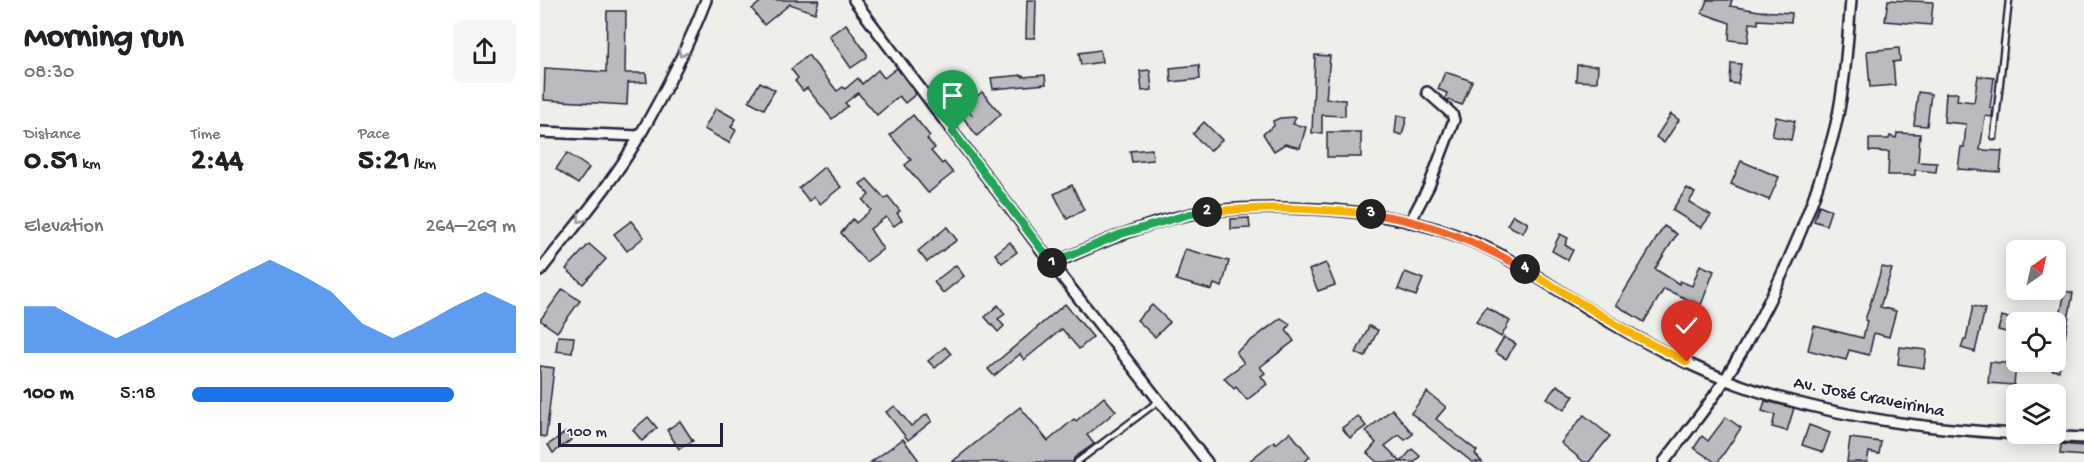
<!DOCTYPE html>
<meta charset="utf-8">
<style>
body{margin:0;font-family:"Gochi Hand",sans-serif;background:#f6f6f6;color:#202124;height:100vh;display:flex;flex-direction:column;font-size:22px;white-space:nowrap}
*{box-sizing:border-box;margin:0}
p{font-size:20px;color:#757577}
.icon{flex:none;width:33px;height:33px;fill:none;stroke:currentColor;stroke-width:2;stroke-linecap:round;stroke-linejoin:round}
.map{position:relative;flex:1;overflow:hidden}
.sheet{display:flex;flex-direction:column;background:#fff;width:540px}
.sheet>*{flex:none}
.needle{width:39px;rotate:34deg}
.tools{position:absolute;left:1466px;top:240px;display:grid;gap:12px}
.tools a{display:grid;place-items:center;width:60px;height:60px;border-radius:9px;background:#fff;box-shadow:0 3px 15px #0003;font-size:30px}
.scale{position:absolute;left:18px;bottom:15px;width:165px;box-sizing:border-box;padding-left:6px;border:3px solid #22223b;border-top:0;font-size:16px;line-height:21px;white-space:nowrap;color:#22223b;-webkit-text-stroke:4px #f6f6f2;paint-order:stroke}
.pin{position:absolute;display:grid;place-items:center;width:51px;height:51px;color:#fff;margin:-62px -26px;border-radius:50% 50% 50% 0;rotate:-45deg;box-shadow:0 0 6px #0007}
.pin .icon{rotate:45deg}
.km{position:absolute;width:30px;height:30px;margin:-15px;border-radius:50%;background:#222;color:#fff;font-size:16px;line-height:30px;text-align:center}
.round{display:grid;place-items:center;flex:none;width:63px;height:63px;border-radius:9px;background:#f6f6f6}
.overview{display:flex;align-items:center;justify-content:space-between;height:102px;padding:0 24px}
h1{font-size:33px;font-weight:700;line-height:45px}
.stats{display:grid;grid-template-columns:repeat(3,1fr);gap:9px;height:102px;padding:6px 24px}
.stats div{display:grid;align-content:center}
.stats b{font-size:30px;font-weight:700}
.stats small{font-size:16px;font-weight:400}
.stats p{font-size:16px}
.chart{height:168px;padding:12px 24px}
.chart p{display:flex;justify-content:space-between}
.chart svg{width:100%;height:108px;margin-top:6px;fill:#1a73e8;opacity:.7}
ul{padding:0 24px;list-style:none;font-size:20px}
li{display:grid;grid-template-columns:96px 72px 1fr;align-items:center;height:45px}
li i{height:15px;border-radius:8px;background:#1a73e8}
main{display:flex;flex:1;min-height:0}
.map>svg:first-child{display:block}
</style>
<main>
<section class="sheet">
<div class="overview"><div><h1>Morning run</h1><p>08:30</p></div><a class="round"><svg class="icon" aria-label="share" viewBox="0 0 24 24"><path d="M12 15V3M7 8l5-5 5 5M5 13v7h14v-7"/></svg></a></div>
<div class="stats">
<div><p>Distance</p><b>0.51<small> km</small></b></div>
<div><p>Time</p><b>2:44</b></div>
<div><p>Pace</p><b>5:21<small> /km</small></b></div>
</div>
<div class="chart"><p><span>Elevation</span>264–269 m</p>
<svg viewBox="0 0 160 44" preserveAspectRatio="none"><path d="M0 44V25L10 25L20 32L30 38L40 32L50 25L60 19L70 12L80 6L90 12L100 19L110 32L120 38L130 32L140 25L150 19L160 25V44z"/></svg>
</div>
<ul>
<li><b>100 m</b>5:18<i style="width:81%"></i></li>
</ul>
</section>
<div class="map">
<svg width="1544" height="462" viewBox="0 0 1544 462">
<rect width="100%" height="100%" fill="#eeeeeb"/>
<filter id="ink" filterUnits="userSpaceOnUse"><feTurbulence type="fractalNoise" baseFrequency=".0167" numOctaves="2"/><feDisplacementMap in="SourceGraphic" scale="12" xChannelSelector="R" yChannelSelector="G"/><feConvolveMatrix kernelMatrix="1 2 1 2 8 2 1 2 1" color-interpolation-filters="sRGB"/></filter>
<g filter="url(#ink)">
<!-- building -->
<g fill="#bbbbbf" stroke="#22223b" stroke-width="1.5">
<path d="M223,0H279L275,13L250,4L224,25L212,9Z"/>
<path d="M487,0H496L495,38H486Z"/>
<path d="M1167,0H1192L1190,6L1219,11L1252,13L1251,22L1218,20V24L1210,23L1208,42L1189,40L1190,23L1162,13Z"/>
<path d="M1348,0L1393,2L1391,25L1345,21Z"/>
<path d="M67,11H86L85,73H106L107,82L88,83L87,105L4,100L5,68L66,72Z"/>
<path d="M306,24L327,54V57L311,68L289,36Z"/>
<path d="M1359,48L1360,61L1353,62L1355,85L1330,87L1327,51Z"/>
<path d="M560,50L562,62L541,65L539,53Z"/>
<path d="M268,55L297,91L303,87L305,89L318,78L322,84L338,70L344,78L357,68L376,94L365,103L359,96L337,115L318,93L305,103L308,106L292,119L267,88L263,91L255,81L258,78L251,69Z"/>
<path d="M775,55L790,56L786,99L805,100V116L782,115V133H772Z"/>
<path d="M1191,63L1201,64L1198,84L1190,83Z"/>
<path d="M659,65L660,79L631,82L630,68Z"/>
<path d="M1037,65L1058,66L1057,82L1036,81Z"/>
<path d="M610,70L612,90L602,91L600,71Z"/>
<path d="M905,72L932,81L922,105L905,99L907,93L898,89Z"/>
<path d="M483,75V77L505,75L506,84L453,89L451,78Z"/>
<path d="M1438,76L1454,78L1450,108H1453L1452,117L1445,116L1440,150L1462,151L1460,172L1418,169L1421,147H1424L1426,124L1404,122L1406,93H1418L1417,100L1434,102Z"/>
<path d="M220,82L235,90L224,109L209,101Z"/>
<path d="M442,92L461,114L437,136L422,116L428,111L433,116L425,106Z"/>
<path d="M1378,92L1391,94L1387,126L1374,125Z"/>
<path d="M176,108L196,119L191,127L196,130L189,143L164,129Z"/>
<path d="M1131,114L1139,120L1124,143L1116,137Z"/>
<path d="M373,115L390,136L387,139L395,148L391,151L402,164L404,162L413,173L388,193L365,165L371,160L350,135Z"/>
<path d="M857,115L867,117L862,135L855,133Z"/>
<path d="M756,117L753,124L766,127L760,148L745,144L734,151L723,134L734,126L733,121L740,118Z"/>
<path d="M1236,117L1255,121L1251,140L1232,136Z"/>
<path d="M664,122L682,140L670,151L653,134Z"/>
<rect x="787" y="132" width="34" height="25"/>
<path d="M1357,133L1380,134L1378,162L1397,163L1396,172L1375,170V175H1348L1349,152L1329,151V139H1349L1350,136L1356,138Z"/>
<path d="M612,149L613,160L592,162L590,151Z"/>
<path d="M27,153L49,168L38,184L16,169Z"/>
<path d="M1201,161L1239,177L1229,200L1191,184Z"/>
<path d="M284,167L301,187L280,204L274,197L269,201L259,188Z"/>
<path d="M327,179L345,199L348,196L360,211L357,213L362,220L354,226L346,217L330,229L343,249L326,262L301,233L313,219L316,223L331,210L323,200L329,195L320,184Z"/>
<path d="M532,185L544,210L527,219L514,194Z"/>
<path d="M1147,188L1155,193L1149,202L1171,215L1161,228L1132,210Z"/>
<path d="M1279,205L1291,210L1286,225L1274,221Z"/>
<path d="M973,215L988,223L983,233L967,225Z"/>
<path d="M709,218L710,228L691,229V219Z"/>
<path d="M91,221L104,237L87,251L74,234Z"/>
<path d="M1124,226L1137,234L1115,269L1139,284L1140,281L1152,286L1160,265L1174,271L1161,305L1124,289L1104,322L1076,305Z"/>
<path d="M407,227L417,240L387,262L378,251Z"/>
<path d="M1020,234L1028,238L1025,245L1033,250L1028,260L1012,251Z"/>
<path d="M470,242L477,252L462,263L455,254Z"/>
<path d="M49,244L66,259L43,284L26,269Z"/>
<path d="M645,249L689,261L682,287L674,284L672,290L636,280Z"/>
<path d="M786,263L795,285L778,291L769,270Z"/>
<path d="M416,265L424,276L403,293L394,282Z"/>
<path d="M1342,267L1352,269L1340,307L1356,311L1349,337L1334,333L1329,355L1309,350L1306,360L1268,350L1274,326L1323,338L1327,321L1325,320Z"/>
<path d="M865,272L883,279L876,296L858,289Z"/>
<path d="M23,289L40,301L17,332L0,320Z"/>
<path d="M1525,291L1533,293L1519,371L1512,370L1513,362H1515L1518,327Z"/>
<path d="M525,304L553,337L539,349L522,329L484,360L480,354L454,376L448,369Z"/>
<path d="M458,305L465,314L458,319L464,326L458,332L445,317Z"/>
<path d="M612,305L630,322L615,337L597,320Z"/>
<path d="M1433,306L1445,309L1435,352L1421,348L1424,339H1426Z"/>
<path d="M946,307L970,321L961,337L936,322Z"/>
<path d="M1462,316L1474,320L1470,333L1458,330Z"/>
<path d="M741,318L750,324L746,330L754,341L720,367L725,373L721,376L727,384L707,400L696,387L694,389L684,378L704,363L696,352Z"/>
<path d="M829,326L838,330L825,357L816,353Z"/>
<path d="M18,336L34,337L32,353L16,351Z"/>
<path d="M964,337L976,344L966,359L955,352Z"/>
<path d="M405,347L411,354L395,368L388,361Z"/>
<path d="M1360,347L1386,350L1384,368L1358,364Z"/>
<path d="M1450,362L1476,364L1474,385L1448,383Z"/>
<path d="M0,366L14,368L6,437L0,436Z"/>
<path d="M1017,385L1034,396L1024,410L1007,398Z"/>
<path d="M887,392L906,407L896,419L937,451L935,454L942,462H932L871,413Z"/>
<path d="M564,397L576,411L547,435L554,444L534,458L533,462H412L480,407L508,441L534,419L536,421Z"/>
<path d="M1225,401L1254,408L1247,431L1232,427L1235,415L1222,411Z"/>
<path d="M355,406L371,426L387,414L392,421L368,440L346,412Z"/>
<path d="M852,409L873,434L865,440L859,435L845,446L861,462L872,449L880,456L875,462H837L827,453L836,443L826,431Z"/>
<path d="M1044,415L1070,436L1049,462H1044L1021,443Z"/>
<path d="M818,416L826,426L810,438L802,428Z"/>
<path d="M108,417L117,428L102,441L93,430Z"/>
<path d="M1186,417L1201,428L1178,462H1175L1154,448L1162,436L1168,441Z"/>
<path d="M140,421L153,441L139,449L127,430Z"/>
<path d="M1269,425L1290,433L1283,452L1262,445Z"/>
<path d="M26,432L31,440L13,453L8,445Z"/>
<path d="M750,432L770,457L764,462H708L734,441L736,444Z"/>
<path d="M1310,438L1341,442L1339,454L1329,452L1327,462H1307Z"/>
<path d="M363,439L380,462H331Z"/>
<path d="M1521,444L1544,446V456L1520,454Z"/>
</g>
<g fill="none" stroke-linecap="round" stroke-linejoin="round">
<!-- lane casing -->
<g stroke="#22223b" stroke-width="9">
<g id="lane">
<path d="M1454,137L1469,0"/>
<path d="M537,462L620,400"/>
</g>
</g>
<!-- street casing -->
<g stroke="#22223b" stroke-width="14">
<g id="street">
<path d="M314,0L512,264L667,462"/>
<path d="M0,132L99,136"/>
<path d="M870,222L889,186L914,120L912,114L887,92"/>
<path d="M512,264C557,244 602,224 651,214C679,209 709,208 738,208C812,208 888,218 955,252C989,270 1020,292 1053,312C1094,337 1139,361 1184,379C1299,424 1423,432 1544,438"/>
<path d="M0,271C34,227 72,184 100,135C125,92 148,46 166,0"/>
<path d="M1124,462C1145,434 1168,407 1186,378C1232,303 1270,221 1293,136C1305,92 1307,45 1311,0"/>
</g>
</g>
<!-- lane -->
<use href="#lane" stroke="#f6f6f2" stroke-width="4.5"/>
<!-- street -->
<use href="#street" stroke="#f6f6f2" stroke-width="9"/>
</g>
<!-- one-way arrows -->
<defs><path id="oneway-chevron" d="M-2-3.5L2.5 0L-2 3.5" fill="none" stroke-width="1.6" stroke-linecap="round" stroke-linejoin="round" transform="scale(1.5)"/></defs>
<g stroke="#9797a0">
<use href="#oneway-chevron" transform="translate(142 53) rotate(117)"/>
<use href="#oneway-chevron" transform="translate(41 219) rotate(128)"/>
</g>
</g>
<g fill="none" stroke-linecap="round" stroke-linejoin="round" filter="url(#ink)">
<!-- split-1 casing -->
<g stroke="#fff" stroke-width="12">
<path id="split-1" d="M413,132L512,263"/>
</g>
<!-- split-2 casing -->
<g stroke="#fff" stroke-width="12">
<path id="split-2" d="M512,263L581,234L650,214L667,212"/>
</g>
<!-- split-3 casing -->
<g stroke="#fff" stroke-width="12">
<path id="split-3" d="M667,212C722,206 776,208 831,214"/>
</g>
<!-- split-4 casing -->
<g stroke="#fff" stroke-width="12">
<path id="split-4" d="M831,214C886,220 937,242 985,269"/>
</g>
<!-- split-5 casing -->
<g stroke="#fff" stroke-width="12">
<path id="split-5" d="M985,269L1095,336L1147,362"/>
</g>
<!-- split-1 -->
<use href="#split-1" stroke="#22a559" stroke-width="8"/>
<!-- split-2 -->
<use href="#split-2" stroke="#22a559" stroke-width="8"/>
<!-- split-3 -->
<use href="#split-3" stroke="#f5b400" stroke-width="8"/>
<!-- split-4 -->
<use href="#split-4" stroke="#f0652b" stroke-width="8"/>
<!-- split-5 -->
<use href="#split-5" stroke="#f5b400" stroke-width="8"/>
</g>
<g text-anchor="middle" dominant-baseline="central" stroke-width="4.5" stroke-linejoin="round" paint-order="stroke">
<!-- street labels -->
<g font-size="18" fill="#22223b" stroke="#f6f6f2">
<text transform="translate(1329 398) rotate(11)">Av. José Craveirinha</text>
</g>
</g>
</svg>
<div class="tools">
<a><svg class="needle" viewBox="-14 -14 28 28"><path d="M0-13l5 13h-10z" fill="#e53935"/><path d="M0 13l5-13h-10z" fill="#757577"/></svg></a>
<a><svg class="icon" aria-label="locate" viewBox="0 0 24 24"><circle cx="12" cy="12" r="6"/><path d="M12 2v4M12 18v4M2 12h4M18 12h4"/></svg></a>
<a><svg class="icon" aria-label="layers" viewBox="0 0 24 24"><path d="M12 4l9 5-9 5-9-5zM3 14l9 5 9-5"/></svg></a>
</div>
<div class="scale">100 m</div>
<div class="pin" style="left:413px;top:132px;background:#1e9e55"><svg class="icon" aria-label="arrive" viewBox="0 0 24 24"><path d="M6 21V4h12l-3 4 3 4H6"/></svg></div>
<div class="pin" style="left:1147px;top:362px;background:#d93025"><svg class="icon" aria-label="check" viewBox="0 0 24 24"><path d="M5 12l5 5 9-10"/></svg></div>
<b class="km" style="left:512px;top:263px">1</b>
<b class="km" style="left:667px;top:212px">2</b>
<b class="km" style="left:831px;top:214px">3</b>
<b class="km" style="left:985px;top:269px">4</b>
</div>
</main>
